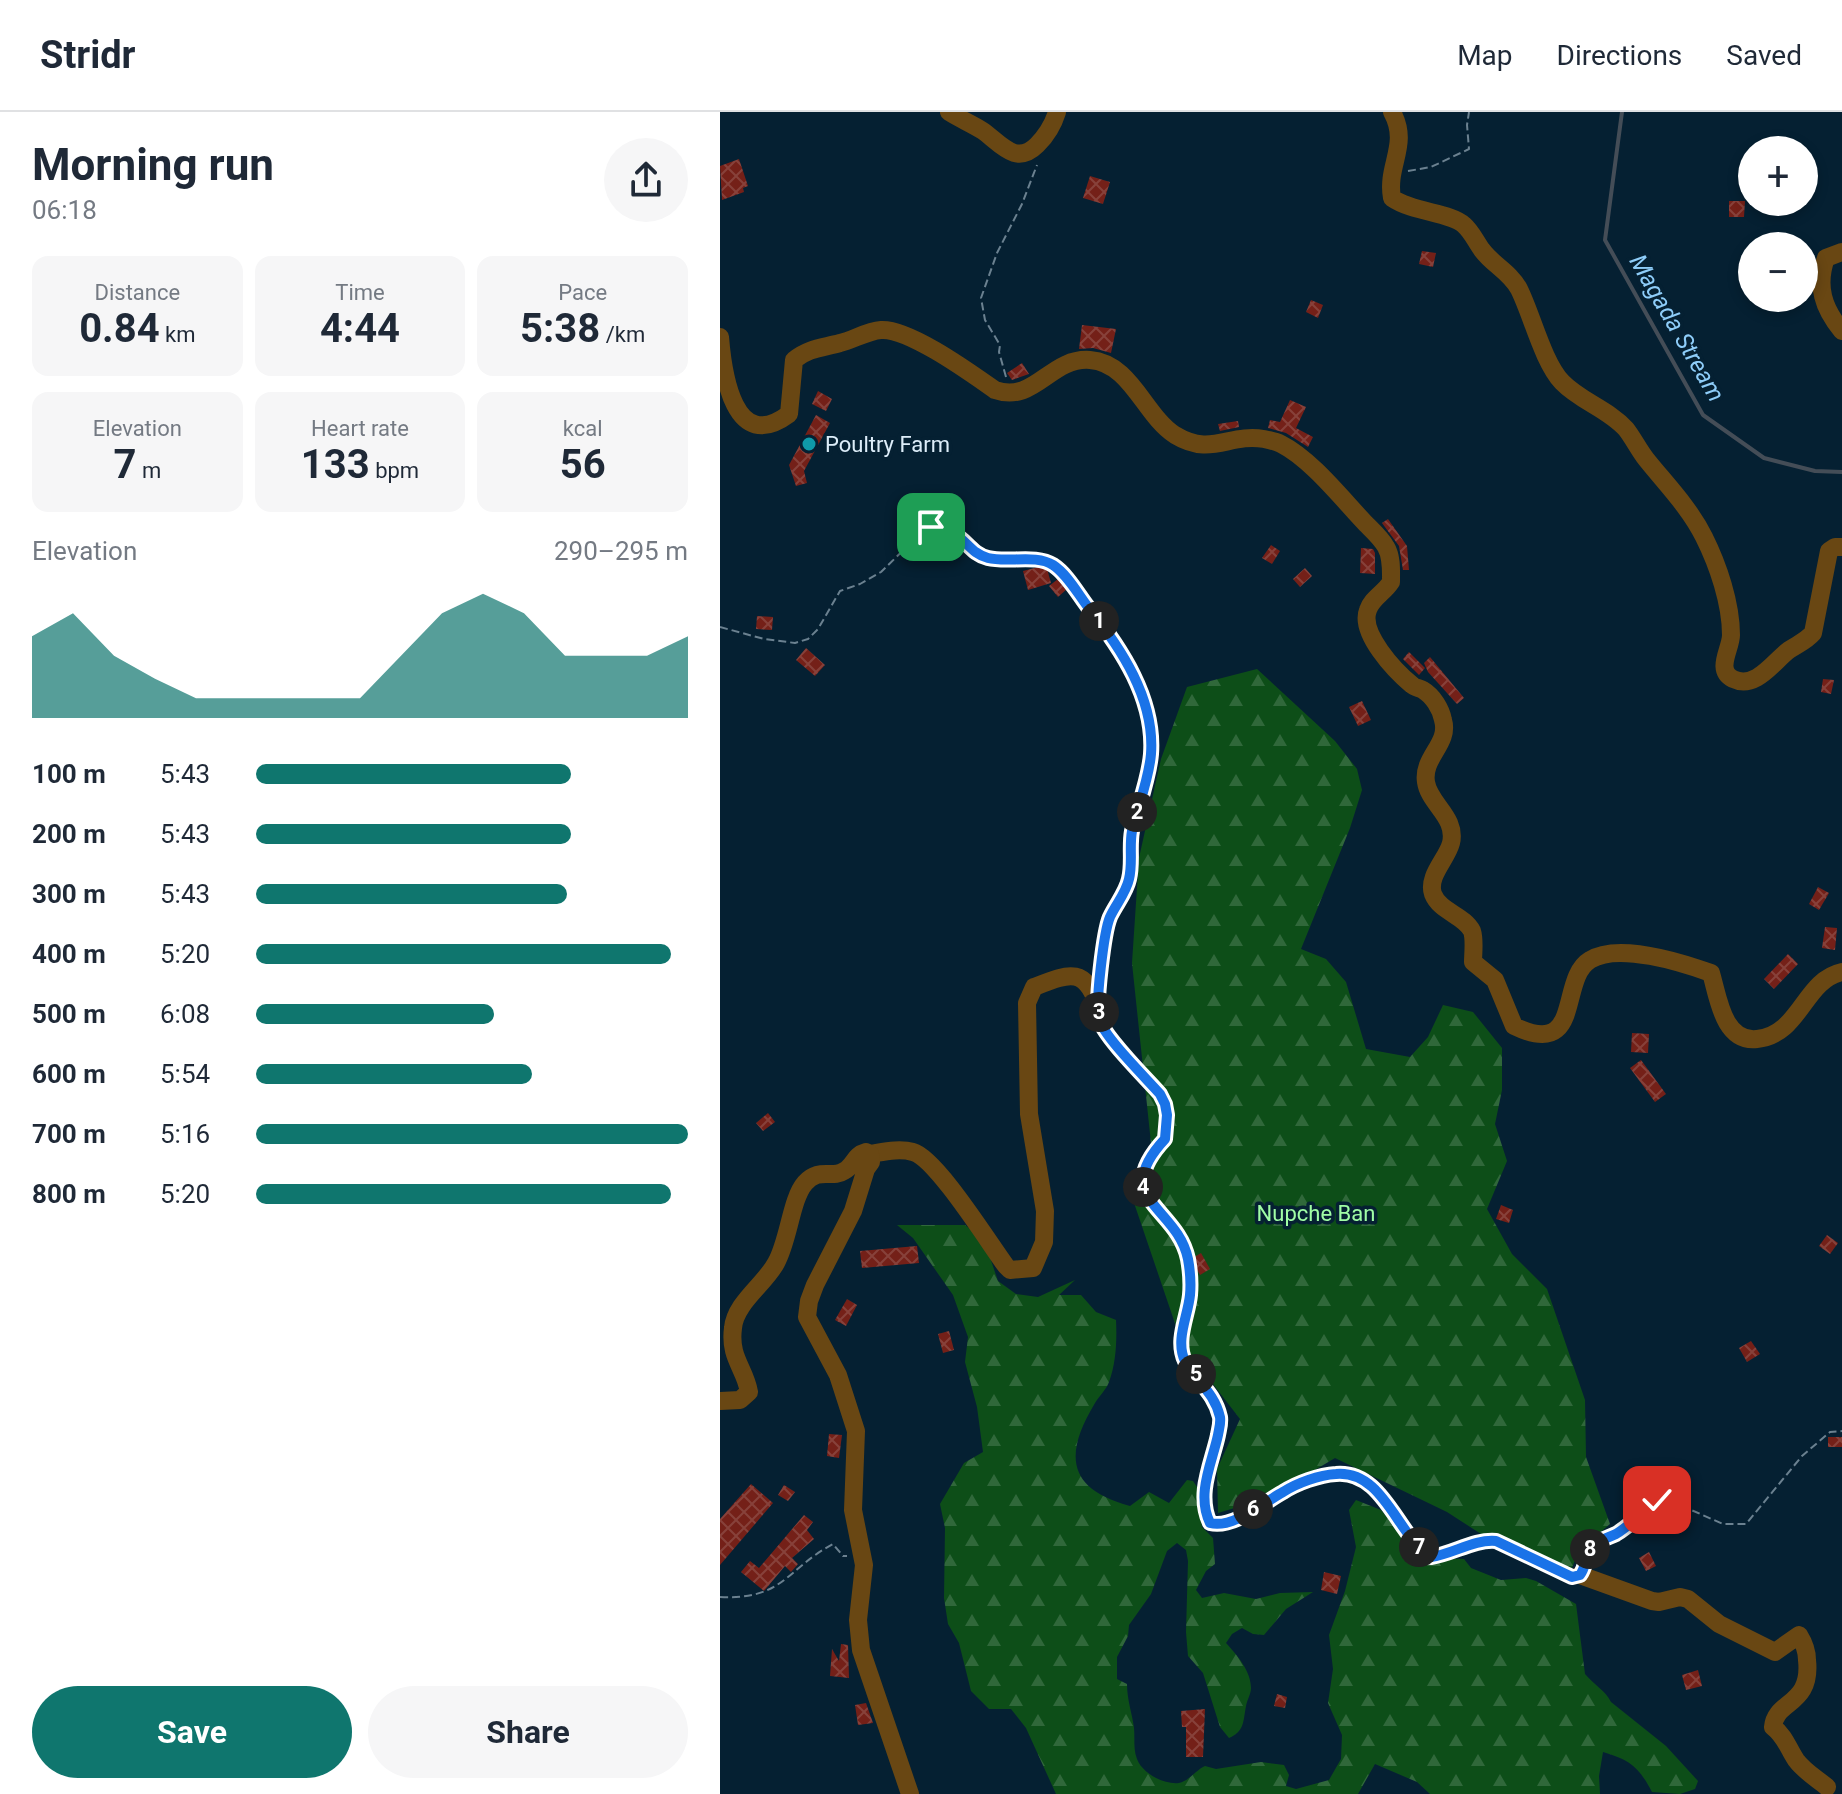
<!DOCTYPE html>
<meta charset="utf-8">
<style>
body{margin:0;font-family:Roboto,sans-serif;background:#f6f6f7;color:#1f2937;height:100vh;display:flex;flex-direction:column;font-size:30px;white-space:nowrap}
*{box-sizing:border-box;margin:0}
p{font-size:26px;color:#747a83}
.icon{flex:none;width:44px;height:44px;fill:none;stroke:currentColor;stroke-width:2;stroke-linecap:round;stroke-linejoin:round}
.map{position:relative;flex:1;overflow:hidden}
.drawer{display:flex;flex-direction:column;background:#fff;width:720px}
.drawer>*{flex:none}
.buttons{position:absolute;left:1018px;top:24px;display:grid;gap:16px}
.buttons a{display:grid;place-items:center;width:80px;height:80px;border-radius:50%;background:#fff;box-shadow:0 4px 12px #0003;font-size:40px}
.pin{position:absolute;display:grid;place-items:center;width:68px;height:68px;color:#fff;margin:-34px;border-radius:16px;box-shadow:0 4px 12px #0006}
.km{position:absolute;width:40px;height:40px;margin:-20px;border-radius:50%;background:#222;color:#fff;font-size:22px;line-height:40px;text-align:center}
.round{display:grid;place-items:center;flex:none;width:84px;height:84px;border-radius:42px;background:#f6f6f7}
.head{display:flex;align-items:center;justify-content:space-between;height:136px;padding:0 32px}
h1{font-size:44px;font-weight:700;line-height:60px}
.metrics{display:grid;grid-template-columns:repeat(3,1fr);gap:12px;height:136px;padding:8px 32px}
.metrics div{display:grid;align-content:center;border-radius:16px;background:#f6f6f7;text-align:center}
.metrics b{font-size:40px;font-weight:700}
.metrics small{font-size:22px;font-weight:400}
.metrics p{font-size:22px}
.chart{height:224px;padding:16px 32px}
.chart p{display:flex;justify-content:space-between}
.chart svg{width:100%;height:144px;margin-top:8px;fill:#0f766e;opacity:.7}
.action{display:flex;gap:16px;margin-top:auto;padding:16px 32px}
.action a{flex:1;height:92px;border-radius:48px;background:#0f766e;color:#fff;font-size:32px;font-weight:700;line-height:92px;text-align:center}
.action a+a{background:#f6f6f7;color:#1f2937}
ul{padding:0 32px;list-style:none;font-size:26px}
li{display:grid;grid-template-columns:128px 96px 1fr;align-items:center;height:60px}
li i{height:20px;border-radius:10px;background:#0f766e}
header{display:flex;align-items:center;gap:48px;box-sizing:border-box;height:112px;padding:0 40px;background:#fff;border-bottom:2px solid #e0e1e3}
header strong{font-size:38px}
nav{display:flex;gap:44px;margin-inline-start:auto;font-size:28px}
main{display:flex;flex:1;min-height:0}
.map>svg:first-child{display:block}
</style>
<header>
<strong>Stridr</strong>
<nav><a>Map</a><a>Directions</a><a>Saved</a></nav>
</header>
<main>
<section class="drawer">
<div class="head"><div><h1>Morning run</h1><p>06:18</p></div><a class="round"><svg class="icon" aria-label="share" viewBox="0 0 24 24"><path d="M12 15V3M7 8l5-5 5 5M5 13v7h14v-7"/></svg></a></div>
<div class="metrics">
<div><p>Distance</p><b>0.84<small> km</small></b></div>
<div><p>Time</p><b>4:44</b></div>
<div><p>Pace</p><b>5:38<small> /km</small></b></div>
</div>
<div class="metrics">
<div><p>Elevation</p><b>7<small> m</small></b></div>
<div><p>Heart rate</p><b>133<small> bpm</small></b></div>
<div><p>kcal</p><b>56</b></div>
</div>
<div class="chart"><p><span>Elevation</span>290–295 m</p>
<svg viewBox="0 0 160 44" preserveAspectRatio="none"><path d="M0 44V19L10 12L20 25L30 32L40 38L50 38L60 38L70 38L80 38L90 25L100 12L110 6L120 12L130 25L140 25L150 25L160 19V44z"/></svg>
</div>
<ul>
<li><b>100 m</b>5:43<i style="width:73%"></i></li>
<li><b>200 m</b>5:43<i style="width:73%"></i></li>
<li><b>300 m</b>5:43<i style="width:72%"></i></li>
<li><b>400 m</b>5:20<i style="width:96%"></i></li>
<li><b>500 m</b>6:08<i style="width:55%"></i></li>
<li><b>600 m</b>5:54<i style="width:64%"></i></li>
<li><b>700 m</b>5:16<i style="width:100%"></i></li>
<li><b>800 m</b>5:20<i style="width:96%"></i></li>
</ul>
<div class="action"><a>Save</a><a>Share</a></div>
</section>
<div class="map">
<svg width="1122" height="1682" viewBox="0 0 1122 1682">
<defs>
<pattern id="forest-firs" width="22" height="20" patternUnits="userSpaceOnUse" patternTransform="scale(2)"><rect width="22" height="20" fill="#0d4e18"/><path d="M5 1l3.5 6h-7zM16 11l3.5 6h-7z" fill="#30683a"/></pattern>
<pattern id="building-cross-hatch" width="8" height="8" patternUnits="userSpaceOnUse" patternTransform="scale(2)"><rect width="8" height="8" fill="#742018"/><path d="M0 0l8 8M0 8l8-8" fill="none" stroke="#87413a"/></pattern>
</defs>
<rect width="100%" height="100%" fill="#052032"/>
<!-- forest -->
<g fill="url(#forest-firs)">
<path d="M537,557L615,629L637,657L642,678L630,716L581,837L606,847L626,870L646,937L690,945L708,925L723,893L753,900L782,936V978L775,1012L787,1049L767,1097L792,1142L827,1177L865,1288L866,1345L890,1412L859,1438L848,1466L775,1431L727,1400L615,1346L548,1386L498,1401L497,1357L520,1307L462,1232L411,1082L431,1031L412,851L419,746L441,647L467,575Z"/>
<path d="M177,1113H245L264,1128L278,1169L296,1182L318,1185L355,1168L339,1183H361L376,1200L396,1208C397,1229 396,1251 389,1270C386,1278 379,1284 375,1291C343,1344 348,1377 410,1394L429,1380L449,1391L467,1368L473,1369L479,1378L482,1415L493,1426L495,1452L486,1459L476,1478L482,1486L504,1481L536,1487L560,1481L593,1480L566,1497L544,1523L533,1522L522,1516L512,1522L506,1531C517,1543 531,1559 531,1576C531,1582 527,1588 526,1594C523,1609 525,1619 509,1626L500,1615L483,1561L468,1544L466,1520L468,1449L466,1438L457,1431L447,1439L431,1482L409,1513L408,1524L397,1545V1567L407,1572C407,1588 412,1601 414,1616C415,1626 413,1637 417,1647C422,1661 444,1673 459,1671C469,1669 476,1658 485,1654L496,1657L541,1650L564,1653L569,1663L566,1674L576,1677L609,1668L621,1647L622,1623L608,1591L613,1557L609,1523L625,1479L636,1435L629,1398L636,1388L661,1398L698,1441L708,1446L744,1447L751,1456L781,1468L806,1466L816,1469L856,1492L865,1562C874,1573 885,1578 891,1590L946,1634L978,1669L975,1677L960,1682L932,1680C919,1655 910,1648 883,1640L879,1664L880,1682H710L697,1670L655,1652L638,1682H336L306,1616L291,1597H269L251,1579L239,1531L228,1512L224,1486L225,1416L220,1392L244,1351L263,1340L257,1295L245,1250L248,1225L233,1183L193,1126Z"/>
</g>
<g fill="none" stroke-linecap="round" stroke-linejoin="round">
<!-- stream -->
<path stroke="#444d57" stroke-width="4" d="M902,0L885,128L983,303L1044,346L1095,359L1122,360"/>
</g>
<!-- building -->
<g fill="url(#building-cross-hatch)">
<path d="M19,47L28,74L23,76L24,80L2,88L0,54Z"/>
<path d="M370,64L390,70L383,92L363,86Z"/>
<path d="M1009,89H1025L1024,105H1009Z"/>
<path d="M702,139L716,141L713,155L699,152Z"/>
<path d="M591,188L603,193L598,206L586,200Z"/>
<path d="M362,213L396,217L391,241L373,236L359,237Z"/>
<path d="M302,251L309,262L292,268L287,261Z"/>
<path d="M98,279L112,287L106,299L92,292Z"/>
<path d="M570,288L586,295L576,316L593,325L588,335L566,321L548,316L550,308L560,310Z"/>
<path d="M96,303L110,311L84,359L87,371L76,374L69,353Z"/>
<path d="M518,309L519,315L500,319L498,312Z"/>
<path d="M668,407L687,434L689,458H683L679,434L662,411Z"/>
<path d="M551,433L560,439L552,452L542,446Z"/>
<path d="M641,436L653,437L655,441V462L640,461Z"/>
<path d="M326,453L331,471L308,478L303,459Z"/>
<path d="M585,456L592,464L580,475L573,467Z"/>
<path d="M338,467L347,477L338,485L329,474Z"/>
<path d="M37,504L53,505L52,518L36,517Z"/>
<path d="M86,536L105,553L95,564L76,548Z"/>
<path d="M689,540L705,556L699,563L683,547Z"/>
<path d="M710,545L744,586L737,592L708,560L704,551Z"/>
<path d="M1103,567L1114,568L1111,582L1101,580Z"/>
<path d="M642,589L651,608L638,614L629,595Z"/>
<path d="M1098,775L1109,781L1099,798L1089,792Z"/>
<path d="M1105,815L1117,816L1115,838L1102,836Z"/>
<path d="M1068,842L1078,852L1054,877L1044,867Z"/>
<path d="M912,921L929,922L928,941L911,940Z"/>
<path d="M921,948L946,982L935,990L910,956Z"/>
<path d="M48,1001L55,1010L43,1019L36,1011Z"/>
<path d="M781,1093L793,1098L789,1111L776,1107Z"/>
<path d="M1107,1123L1118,1131L1110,1142L1099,1134Z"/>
<path d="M197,1134L199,1151L142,1156L140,1139Z"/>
<path d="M481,1141L490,1157L480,1163L471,1147Z"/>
<path d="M127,1187L137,1193L126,1214L115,1208Z"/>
<path d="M229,1219L234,1238L223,1241L218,1222Z"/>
<path d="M1031,1229L1040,1242L1027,1250L1019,1236Z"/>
<path d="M109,1322L122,1323L119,1346L107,1344Z"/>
<rect x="1108" y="1325" width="14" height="10"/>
<path d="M31,1372L53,1391L0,1453V1407Z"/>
<path d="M64,1373L75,1380L68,1389L58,1383Z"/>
<path d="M84,1403L93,1410L87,1418L94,1427L72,1446L78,1452L71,1460L65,1454L44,1479L21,1460L30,1449L39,1456Z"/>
<path d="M929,1440L936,1454L926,1459L919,1446Z"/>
<path d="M604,1460L621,1464L617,1482L601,1478Z"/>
<path d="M121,1532L128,1533L129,1566L110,1564L112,1537L119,1549Z"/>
<path d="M978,1558L982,1574L966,1578L962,1563Z"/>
<path d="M557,1582L567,1585L565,1596L554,1594Z"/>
<path d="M146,1591L153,1611L138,1613L135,1593Z"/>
<path d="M485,1597L483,1645H466V1615H462L461,1599Z"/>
</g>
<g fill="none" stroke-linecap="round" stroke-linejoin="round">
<!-- path -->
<g stroke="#6b8190" stroke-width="2" stroke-dasharray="8 4" stroke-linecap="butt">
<path d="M688,59L711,55L749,37L747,13L749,0"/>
<path d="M286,265L279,240L280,233L265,208L261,186L277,141L302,92L317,53"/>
<path d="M0,515L44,527L75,531L88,527L98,517L120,479L140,472L161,460L201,421L211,415L226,416L236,421L263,445L286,449L315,448L332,452L378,507L402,543L426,590L430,612L431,644L411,724L412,745L409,768L389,807L381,863"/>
<path d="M381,912L384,919L440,982L445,992L447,1003L445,1027C389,1088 463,1099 469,1159C472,1186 455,1228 465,1249C475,1269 502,1285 500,1311C498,1344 474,1378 490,1411C515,1417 577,1364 616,1362C664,1358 677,1424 711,1445L728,1443L763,1428L776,1429L845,1463"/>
<path d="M865,1446L880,1428L896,1422L937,1388L944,1386L1003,1412H1026L1082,1344L1110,1320L1122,1319"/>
<path d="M0,1485C64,1488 66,1457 113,1432L123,1444H127"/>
</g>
<!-- minor -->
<g stroke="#694713" stroke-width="18">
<path d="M229,0C240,7 252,12 263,19C281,32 296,54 317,33C327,23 333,13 337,0"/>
<path d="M672,0C690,33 666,53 672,86C694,101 730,100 744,113C752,120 756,130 762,138C773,153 790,160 799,177C812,203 823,250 842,270C860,289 888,297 906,317C913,326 919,338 926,347C946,372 969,395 984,425C998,453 1011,491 1011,523C1011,537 995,558 1013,567C1036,578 1054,549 1069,538C1078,532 1086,529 1093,521L1109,439L1115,435H1122"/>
<path d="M1122,140L1106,146C1096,174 1103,196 1122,219"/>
<path d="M0,225C3,262 14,343 69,302L74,248C89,236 102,236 120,231C133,228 147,219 161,218C189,216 252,262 275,278C315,292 330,245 370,248C411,251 424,303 455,323C491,345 509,321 544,327C549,328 557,330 561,332C591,347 623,388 646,412C653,419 661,426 666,435C672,445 671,459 671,470C664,481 652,486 648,498C639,521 675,559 692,573C695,576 700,576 703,578C713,584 721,597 723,608C730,632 702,645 706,670C709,692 737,705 731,731C727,747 707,764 713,782C720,800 744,803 752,819C755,828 753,841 753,850L775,868L794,914C864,948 838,867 870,848C898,830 963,851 991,861C998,884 1003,931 1037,927C1080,923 1084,868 1122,860"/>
<path d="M150,1042C163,1040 179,1036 193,1040C216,1046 269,1131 286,1154L290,1158L313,1156L324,1130L325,1099L309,1002L307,891L314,875C350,861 365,854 379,896"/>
<path d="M0,1289L20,1288L29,1280C25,1256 9,1246 13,1216C15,1191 45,1172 56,1151C69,1128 71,1087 85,1071C99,1055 112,1067 124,1059C134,1054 134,1043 146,1040L150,1042L151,1050L146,1057L133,1099L95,1173L89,1189L87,1205L118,1263L136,1319L133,1398L144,1453L138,1508L141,1538L190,1682"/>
<path d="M860,1463L932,1489L939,1490L960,1485L968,1487L999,1512L1055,1540L1079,1523C1084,1531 1087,1539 1087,1548C1092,1594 1055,1588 1053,1615C1065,1624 1068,1636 1076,1648C1084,1659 1096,1666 1107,1675"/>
</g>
</g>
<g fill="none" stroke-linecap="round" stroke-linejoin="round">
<!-- route casing -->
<g stroke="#fff" stroke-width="16">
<path id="route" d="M211,415C246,418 245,440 268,446C288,451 316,442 333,453C347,462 358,482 368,495C401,536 435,587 431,642C429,667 418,694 412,719C409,735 413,751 409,767C406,781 396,792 390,805C384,819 375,892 379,907C384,925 426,966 440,982L445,992L447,1003L445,1027C389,1087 457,1094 468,1147C470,1158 471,1172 470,1183C468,1204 455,1228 465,1249C475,1269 494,1279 500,1305C501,1311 499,1317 498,1323C492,1351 476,1382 490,1411C513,1417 543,1391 563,1380C577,1371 599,1363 616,1362C664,1358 677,1424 711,1445C733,1442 754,1427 776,1429L852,1465L860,1463C867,1454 864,1444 873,1434C880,1427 888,1426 896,1422C911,1413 924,1399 937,1388"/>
</g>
<!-- route -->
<use href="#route" stroke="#1a73e8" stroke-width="10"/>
</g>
<!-- markers -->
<circle fill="#0f9aa8" stroke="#052032" stroke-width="3" cx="89" cy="332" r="8"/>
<g text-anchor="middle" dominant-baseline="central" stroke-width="7" stroke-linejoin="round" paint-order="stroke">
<!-- poi labels -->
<g font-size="22" fill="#ddedf9" stroke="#052032" text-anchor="start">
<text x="105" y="332">Poultry Farm</text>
</g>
<!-- park labels -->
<g font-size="22" fill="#a0fda5" stroke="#052032">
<text x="596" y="1101">Nupche Ban</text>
</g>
<!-- water labels -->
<g font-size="24" font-style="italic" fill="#8ecdf9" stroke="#052032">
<text transform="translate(957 216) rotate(60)">Magada Stream</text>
</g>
</g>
</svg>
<div class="buttons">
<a>+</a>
<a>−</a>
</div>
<div class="pin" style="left:211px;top:415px;background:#1e9e55"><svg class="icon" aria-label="arrive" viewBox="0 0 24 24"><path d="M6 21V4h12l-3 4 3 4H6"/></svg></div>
<div class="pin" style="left:937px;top:1388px;background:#d93025"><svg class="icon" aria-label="check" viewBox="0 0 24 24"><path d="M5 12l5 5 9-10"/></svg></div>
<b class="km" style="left:379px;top:509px">1</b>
<b class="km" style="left:417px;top:700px">2</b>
<b class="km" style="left:379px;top:900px">3</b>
<b class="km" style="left:423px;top:1075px">4</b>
<b class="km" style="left:476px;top:1262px">5</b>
<b class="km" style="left:533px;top:1397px">6</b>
<b class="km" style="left:699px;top:1435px">7</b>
<b class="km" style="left:870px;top:1437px">8</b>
</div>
</main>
